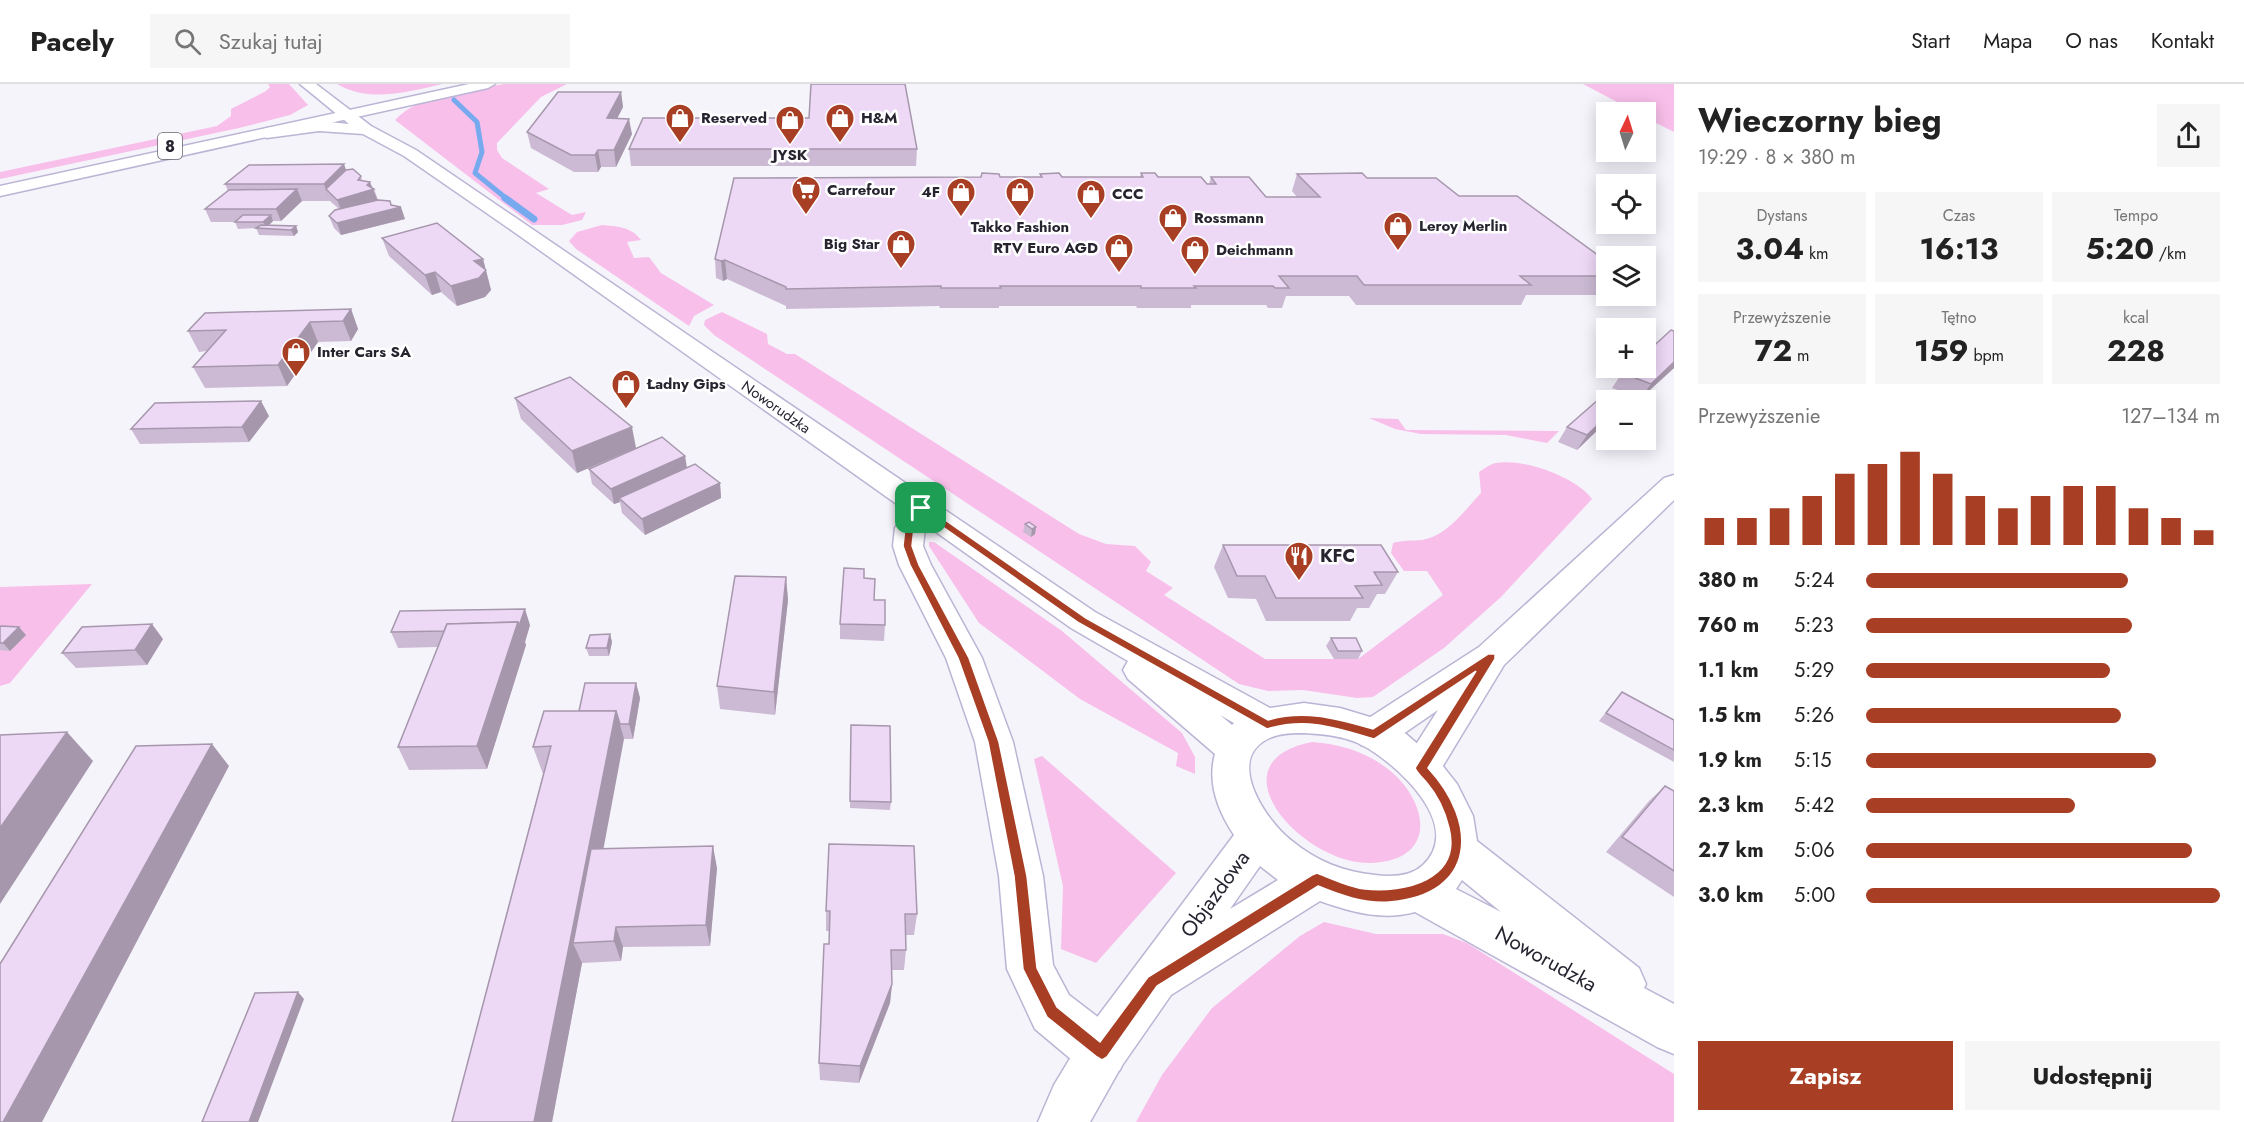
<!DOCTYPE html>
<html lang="pl">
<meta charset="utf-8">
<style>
body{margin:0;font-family:Jost,sans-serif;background:#f6f6f6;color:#222;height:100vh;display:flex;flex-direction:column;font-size:22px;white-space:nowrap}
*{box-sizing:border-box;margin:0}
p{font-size:20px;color:#767676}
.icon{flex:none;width:33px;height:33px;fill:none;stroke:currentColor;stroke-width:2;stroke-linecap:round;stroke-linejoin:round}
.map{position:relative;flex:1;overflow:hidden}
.details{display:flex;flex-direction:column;background:#fff;width:570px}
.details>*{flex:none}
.needle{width:39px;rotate:4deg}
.fabs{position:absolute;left:1596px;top:18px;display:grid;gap:12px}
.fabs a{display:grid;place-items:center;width:60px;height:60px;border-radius:0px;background:#fff;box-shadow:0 3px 15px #0003;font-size:30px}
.pin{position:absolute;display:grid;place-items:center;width:51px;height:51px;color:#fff;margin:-26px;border-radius:12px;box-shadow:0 3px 9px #0006}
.round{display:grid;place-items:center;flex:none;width:63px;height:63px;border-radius:0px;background:#f6f6f6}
.head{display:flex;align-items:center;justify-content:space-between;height:102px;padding:0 24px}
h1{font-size:33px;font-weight:700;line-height:45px}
.figures{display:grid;grid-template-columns:repeat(3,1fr);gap:9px;height:102px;padding:6px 24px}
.figures div{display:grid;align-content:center;border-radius:0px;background:#f6f6f6;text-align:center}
.figures b{font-size:30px;font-weight:700}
.figures small{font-size:16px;font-weight:400}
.figures p{font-size:16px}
.chart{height:168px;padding:12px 24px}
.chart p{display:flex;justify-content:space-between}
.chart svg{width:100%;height:108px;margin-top:6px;stroke:#a83f25;stroke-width:6}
.primary-button{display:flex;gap:12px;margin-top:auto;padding:12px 24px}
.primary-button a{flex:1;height:69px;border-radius:0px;background:#a83f25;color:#fff;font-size:24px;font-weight:700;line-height:69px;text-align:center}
.primary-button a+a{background:#f6f6f6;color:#222}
ul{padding:0 24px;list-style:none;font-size:20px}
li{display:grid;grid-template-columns:96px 72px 1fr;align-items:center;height:45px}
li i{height:15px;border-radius:8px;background:#a83f25}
header{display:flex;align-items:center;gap:36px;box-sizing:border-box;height:84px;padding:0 30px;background:#fff;border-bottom:2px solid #e0e0e0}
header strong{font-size:28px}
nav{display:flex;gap:33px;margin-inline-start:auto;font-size:21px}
.search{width:420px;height:54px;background:#f6f6f6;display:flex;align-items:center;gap:15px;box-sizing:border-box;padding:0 21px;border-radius:0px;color:#767676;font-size:22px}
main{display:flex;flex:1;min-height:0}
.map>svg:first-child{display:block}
</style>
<header>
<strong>Pacely</strong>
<div class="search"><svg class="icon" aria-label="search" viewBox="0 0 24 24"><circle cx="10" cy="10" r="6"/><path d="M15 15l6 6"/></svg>Szukaj tutaj</div>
<nav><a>Start</a><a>Mapa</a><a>O nas</a><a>Kontakt</a></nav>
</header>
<main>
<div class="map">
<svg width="1674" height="1038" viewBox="0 0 1674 1038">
<rect width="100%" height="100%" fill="#f5f4fb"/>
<!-- green -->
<g fill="#f8bfea">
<path d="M268,0H289L308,21L290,31L239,44L0,95V88L217,42L231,32V25L266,7L270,3Z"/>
<path d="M337,0H443C406,8 370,19 337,0Z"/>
<path d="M504,0H567L541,13L497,59V66L502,74L549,105L536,109L572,131L586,128L582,136L562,141H532L395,36C419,10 470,7 504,0Z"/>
<path d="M1583,0H1674V48L1646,34V28H1636Z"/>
<path d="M602,141C616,142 632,143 641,156L627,158L634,174L649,173L661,189L714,221L694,232L689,242L576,165L569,157L577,148Z"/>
<path d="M722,228L767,250L768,260L787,270H795L1079,450L1106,460L1135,462L1151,478L1146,487L1173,504L1164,511L1265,575H1358L1443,511L1427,487H1404L1391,469L1393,459C1403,456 1412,457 1422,456C1447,452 1464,427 1481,409L1479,388C1484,385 1490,380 1496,379C1523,374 1576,393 1592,415L1501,513L1444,564L1373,613L1357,614L1303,606L1268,607L1239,600L714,251L704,241L705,236Z"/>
<path d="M1369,334L1398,335L1406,346L1559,347L1547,359L1506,351L1421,350L1395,345Z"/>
<path d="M929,458H934L1062,547L1182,649L1195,673V690L1176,682L1178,669L1080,615L979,539L929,462Z"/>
<path d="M92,500L10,599L0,602V503Z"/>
<path d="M1312,658C1338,660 1360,666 1381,680C1427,710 1443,776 1371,779C1304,782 1209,678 1312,658Z"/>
<path d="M1042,672L1176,789L1096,879L1061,865L1063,802L1034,675Z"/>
<path d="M1324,838L1376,850H1443L1467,859L1674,990V1038H1136L1162,991L1212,924L1300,852Z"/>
</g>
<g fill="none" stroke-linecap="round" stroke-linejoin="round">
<!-- stream-far1 -->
<path stroke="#77a9ef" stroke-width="5" d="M454,16L477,38L482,68L475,89L507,115"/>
<!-- stream -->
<path stroke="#77a9ef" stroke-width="7" d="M505,114L534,135"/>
<!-- street casing -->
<g stroke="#bcb4d4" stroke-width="3">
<g id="street">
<path d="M1674,391V416L1504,581L1435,695L1421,700L1407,695L1401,684L1438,626L1387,661L1374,665L1361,661L1355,650L1361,639L1479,563L1664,394Z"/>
<path d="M921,415L931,418L936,424L925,444L923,462L931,481L982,574L1013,658L1043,792L1053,881L1069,911L1120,950L1127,968L1120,986L1102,993L1084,986L1035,945L1007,885L999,792L975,658L946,574L899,481L893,462L895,444L911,418Z"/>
</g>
</g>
<!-- secondary casing -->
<g stroke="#bcb4d4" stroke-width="3">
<path id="secondary" d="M300,0H316L371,42L416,66L1095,528L1270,624L1304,619L1340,624L1380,636L1406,650L1442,681L1457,700L1473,732L1477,757L1639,884L1646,900L1644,904L1674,920V970L1657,963L1415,828C1382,837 1351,828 1320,817L1171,911L1121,983L1090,1038H1038L1054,1001L1086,948L1234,751C1218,727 1207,699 1215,670L1128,595L1123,586L1128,577L1071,544L514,148L404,72L363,50L319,47L267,54L261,52L259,49L261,46L267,44L319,37L349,40ZM1220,631L1234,639L1232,641ZM1304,649C1323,650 1345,652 1362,661C1396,679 1465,741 1423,781C1410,793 1391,793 1375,791C1344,788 1316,777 1292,757C1266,737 1222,673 1272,653C1282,649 1294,649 1304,649ZM1260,782L1278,796L1230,825ZM1462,796L1501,828L1456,805Z"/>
</g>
<!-- highway casing -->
<g stroke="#bcb4d4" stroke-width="3">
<path id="highway" d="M469,0H495L488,4L0,112V102Z"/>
</g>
<!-- street -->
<use href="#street" fill="#fff" fill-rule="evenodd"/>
<!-- secondary -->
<use href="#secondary" fill="#fff" fill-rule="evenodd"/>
<!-- highway -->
<use href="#highway" fill="#fff" fill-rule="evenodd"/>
</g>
<!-- wall -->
<g fill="#ccbad4">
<path d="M621,8L623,23L617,35L632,50L616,83H601L598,88H574L531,64L527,48Z"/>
<path d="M629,65H917L916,82H631Z"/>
<path d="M346,86L361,92L362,96L374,105L378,116L392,121L405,135L341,151L334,144L329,132L339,125L330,117H302L281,137H273L269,141L296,142L298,148L294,152L259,151L256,144L238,145L235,138H236H211L205,125L228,107L225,100Z"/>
<path d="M1141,89L1158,93L1207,100H1209L1211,93L1266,113H1297L1292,107L1297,90L1367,94L1459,112L1606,177V211H1526L1521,221H1356L1349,212H1286L1282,224H1268L1266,221H1191V224H1137L1136,222H999V224H940L939,222L786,225V222L727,195L723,197L716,194L715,175L1040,93V90L1062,93H1140Z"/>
<path d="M382,154L483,175L491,206L485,213L457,222L441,208L432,211L389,172Z"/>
<path d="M351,225L358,245L351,257L318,258L287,302L205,304L193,283L207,267L199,268L188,247Z"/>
<path d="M1674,284L1641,314L1612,304L1622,289Z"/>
<path d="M515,314L636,364L577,389L521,335Z"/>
<path d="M1606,316V338L1577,366L1558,358L1567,343Z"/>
<path d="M269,332L249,358L140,360L131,345Z"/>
<path d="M685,372L687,383L720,399L721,414L645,451L622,429L620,418L614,420L592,400L589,385Z"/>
<path d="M1025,440L1036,443L1035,450L1031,453L1023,448Z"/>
<path d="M1223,461L1398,488L1385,510H1377L1369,524H1357L1350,537H1266L1256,515L1228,514L1214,483Z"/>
<path d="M786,493L788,516L775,631L720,625L717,602Z"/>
<path d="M864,494L874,516L885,541L884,557L840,555V540Z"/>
<path d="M530,541L525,558L526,561L487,685L409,686L398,663L438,563L398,564L391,548Z"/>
<path d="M0,543L26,551L10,567L0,566Z"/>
<path d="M610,550L612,558L609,572H589L586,564Z"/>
<path d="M1331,554L1362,567L1358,575H1334L1326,562Z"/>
<path d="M163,555L147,581L76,584L62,569Z"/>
<path d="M636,599L640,614L633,655H623L603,764L717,784L710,862L623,863L621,877L582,879L552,1038H452L543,690L533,663L579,627Z"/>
<path d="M1622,608L1674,636V678L1599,637Z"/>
<path d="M851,641L891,718L890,726L850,724Z"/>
<path d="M1665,702L1674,707V813L1606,768L1649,717Z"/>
<path d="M826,827L917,830L914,851H906V866L904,886H891L892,900L890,919L859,999L820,996L819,979L829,860V847H826Z"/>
</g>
<!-- shaded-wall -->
<g fill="#a697ac">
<path d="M621,8L623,23L609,50L607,34Z"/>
<path d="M629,35L632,50L616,83L614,66Z"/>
<path d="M598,66L601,83L598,88L595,71Z"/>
<path d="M344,80L350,97L326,105L330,117L324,100Z"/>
<path d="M370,98L378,117L342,128L337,116L367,101Z"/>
<path d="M297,105L302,117L281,137L276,125Z"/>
<path d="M401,123L405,135L341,151L337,139Z"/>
<path d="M271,131L273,137L266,144L263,138Z"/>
<path d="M296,142L298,148L294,152L291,146Z"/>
<path d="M483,175L491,206L485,213L457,222L451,202L474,177Z"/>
<path d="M725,176L727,195L723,197L721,177Z"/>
<path d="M435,188L441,208L432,211L425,191Z"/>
<path d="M351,225L358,245L351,257L343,237Z"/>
<path d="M310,238L318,258L287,302L278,281Z"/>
<path d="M1674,278V284L1641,314L1651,300Z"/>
<path d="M261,317L269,332L249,358L242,343Z"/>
<path d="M1606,333V338L1577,366L1587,351Z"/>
<path d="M632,343L636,364L577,389L572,367Z"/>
<path d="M685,372L687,387L619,414L620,418L614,420L611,405Z"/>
<path d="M720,399L721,414L645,451L642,435Z"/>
<path d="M1036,443L1035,450L1031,453L1032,445Z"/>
<path d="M786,493L788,516L775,631L774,608Z"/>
<path d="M525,525L530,541L525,558L526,561L487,685L477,662L518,538Z"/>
<path d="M152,540L163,555L147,581L135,566Z"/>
<path d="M19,543L26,551L10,567L3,559Z"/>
<path d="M610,550L612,558L609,572L607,564Z"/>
<path d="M636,599L640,614L633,655L629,640Z"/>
<path d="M616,627L624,655L586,858L573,859L582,879L552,1038H534Z"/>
<path d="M67,648L93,677L0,820V744Z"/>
<path d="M212,660L229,682L42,1038H3Z"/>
<path d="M713,762L717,784L710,862L706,841Z"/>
<path d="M616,843L623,863L621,877L614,857Z"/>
<path d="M892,900L890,919L859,999L860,982Z"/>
<path d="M298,908L304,915L258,1038H249Z"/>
</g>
<!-- building -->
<g fill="#edd8f6" stroke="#a697ac" stroke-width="1.5">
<path d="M811,0H905L917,65H629L643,34H809Z"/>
<path d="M558,8H621L607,34L629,35L614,66H598L595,71H571L527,48Z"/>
<path d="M344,80L324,100H225L249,81Z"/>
<path d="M353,85L361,92L358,96L370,98L367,101L374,105L337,116L326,105L346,86Z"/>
<path d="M982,89L999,90L1000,93H1042L1040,90L1059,89L1062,93H1143L1141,89H1155L1158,93H1201L1207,100H1216L1211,93H1249L1266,113H1320L1297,90L1362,89L1367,94H1436L1459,112H1517L1606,177V192H1520L1531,201H1364L1357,192H1279L1289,204H1275L1273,202H1194L1196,204H1141V202H1000L1001,204H941V202L786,205V203L725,176L721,177L715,175L734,94L981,93Z"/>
<path d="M297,105L276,125H205L229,106Z"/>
<path d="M378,116L390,117L391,121L401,123L337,139L329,132L335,126Z"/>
<path d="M243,131H271L263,138H235Z"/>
<path d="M437,139L483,175L474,177L486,186L479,194L451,202L435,188L425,191L382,154Z"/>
<path d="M261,141L296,142L291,146L256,144Z"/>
<path d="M351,225L343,237L310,238L278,281L193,283L226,246L188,247L205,229Z"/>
<path d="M1671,246L1674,247V278L1651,300L1622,289L1628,284H1646V269Z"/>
<path d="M570,293L632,343L572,367L515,314Z"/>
<path d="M1607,308L1625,315L1624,316H1606V333L1587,351L1567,343Z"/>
<path d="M261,317L242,343L131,345L155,319Z"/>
<path d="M662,353L685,372L611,405L589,385Z"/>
<path d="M695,380L720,399L642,435L619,414Z"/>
<path d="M1029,438L1036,443L1032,445L1025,440Z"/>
<path d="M1223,461H1381L1398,488H1374L1382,501L1355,502L1363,514H1276L1265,492H1237Z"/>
<path d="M844,484L864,485V494L875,495L874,516H885V541L840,540Z"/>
<path d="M735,492L786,493L774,608L717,602Z"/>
<path d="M525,525L519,542L518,538L447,540L444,547L391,548L400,527Z"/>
<path d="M518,538L477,662L398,663L447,540Z"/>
<path d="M152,540L135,566L62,569L82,543Z"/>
<path d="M1,542L19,543L3,559H0V543Z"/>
<path d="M610,550L607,564H586L590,551Z"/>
<path d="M1331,554H1356L1362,567H1338Z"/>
<path d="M585,599H636L629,640H620L616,627H579Z"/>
<path d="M1622,608L1674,636V666L1606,629Z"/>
<path d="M544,627H616L534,1038H452L551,662L533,663Z"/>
<path d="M851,641L890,642L891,718L850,717Z"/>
<path d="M67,648L0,744V651Z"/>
<path d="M212,660L3,1038H0V880L136,662Z"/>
<path d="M1665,702L1674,707V787L1622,753Z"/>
<path d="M829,760L914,762L917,830H905L906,866H891L892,900L860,982L819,979L824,860H829L830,827H826Z"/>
<path d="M713,762L706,841L616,843L614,857L573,859L591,765Z"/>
<path d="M298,908L249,1038H202L255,909Z"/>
</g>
<!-- route -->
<path fill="#a83f25" stroke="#fff" stroke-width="1.5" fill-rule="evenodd" d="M918,422H925L1086,534L1268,636C1305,625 1337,635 1373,645L1488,570H1495V575L1428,684C1479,739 1477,811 1389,818C1365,820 1340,811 1318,802L1157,902L1107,973L1102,976L1097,973L1047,933L1023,885L1014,792L988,658L958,574L910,481L903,462L905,444ZM923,429L1079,539L1267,645C1307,633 1336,644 1374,655L1476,587L1415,684C1418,690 1423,694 1427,699C1438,712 1445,727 1449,744C1462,796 1404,809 1365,805C1348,803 1333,795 1317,789L1312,791L1148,893L1100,958L1057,923L1037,884L1027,792L999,658L969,574L919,481L912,462L914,444Z"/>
<!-- icons -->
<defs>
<g id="shop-pin" transform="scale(1.5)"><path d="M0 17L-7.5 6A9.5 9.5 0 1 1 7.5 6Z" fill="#a83f25" stroke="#fff"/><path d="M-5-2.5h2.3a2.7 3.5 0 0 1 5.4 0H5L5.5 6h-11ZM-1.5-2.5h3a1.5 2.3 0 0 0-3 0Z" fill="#fff"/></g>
<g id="supermarket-pin" transform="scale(1.5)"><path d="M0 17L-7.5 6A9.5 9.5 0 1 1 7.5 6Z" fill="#a83f25" stroke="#fff"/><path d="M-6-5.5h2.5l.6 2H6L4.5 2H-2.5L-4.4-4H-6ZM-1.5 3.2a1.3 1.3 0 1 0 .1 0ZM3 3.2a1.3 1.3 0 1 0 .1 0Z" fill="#fff"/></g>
<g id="restaurant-pin" transform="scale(1.5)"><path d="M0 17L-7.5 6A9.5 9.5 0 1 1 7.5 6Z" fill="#a83f25" stroke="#fff"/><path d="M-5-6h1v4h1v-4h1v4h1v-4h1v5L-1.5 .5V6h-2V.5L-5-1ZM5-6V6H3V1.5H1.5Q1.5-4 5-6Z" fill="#fff"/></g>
</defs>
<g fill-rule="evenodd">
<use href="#shop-pin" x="680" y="34"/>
<use href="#shop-pin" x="840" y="34"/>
<use href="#shop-pin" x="790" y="36"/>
<use href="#supermarket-pin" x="806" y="106"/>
<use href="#shop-pin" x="961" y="108"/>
<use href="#shop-pin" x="1020" y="108"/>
<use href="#shop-pin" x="1091" y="110"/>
<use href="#shop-pin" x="1173" y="134"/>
<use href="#shop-pin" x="1398" y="142"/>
<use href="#shop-pin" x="901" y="160"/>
<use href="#shop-pin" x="1119" y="164"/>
<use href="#shop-pin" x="1195" y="166"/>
<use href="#shop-pin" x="296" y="268"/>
<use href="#shop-pin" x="626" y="300"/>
<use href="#restaurant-pin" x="1299" y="472"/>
</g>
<g text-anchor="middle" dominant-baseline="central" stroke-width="5" stroke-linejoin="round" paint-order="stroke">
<!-- far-poi labels -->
<g font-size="15" font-weight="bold" fill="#272430" stroke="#fff" text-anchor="start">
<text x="701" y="34">Reserved</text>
<text x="861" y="34">H&amp;M</text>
<text x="790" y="71" text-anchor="middle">JYSK</text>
<text x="827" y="106">Carrefour</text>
<text x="940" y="108" text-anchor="end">4F</text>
<text x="1112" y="110">CCC</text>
<text x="1194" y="134">Rossmann</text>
<text x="1419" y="142">Leroy Merlin</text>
<text x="1020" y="143" text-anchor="middle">Takko Fashion</text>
<text x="880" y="160" text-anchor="end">Big Star</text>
<text x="1098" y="164" text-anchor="end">RTV Euro AGD</text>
<text x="1216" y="166">Deichmann</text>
<text x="317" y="268">Inter Cars SA</text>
<text x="647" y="300">Ładny Gips</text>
</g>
<!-- far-street labels -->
<g font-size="15" fill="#272430" stroke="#fff">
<text transform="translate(776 323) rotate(35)">Noworudzka</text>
</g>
<!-- shield labels -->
<rect fill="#fff" stroke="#68666e" stroke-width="1.5" x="158" y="49" width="24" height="26" rx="4.5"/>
<g font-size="16" font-weight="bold" fill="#272430">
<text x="170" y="62">8</text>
</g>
<!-- poi labels -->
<g font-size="18" font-weight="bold" fill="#272430" stroke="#fff" text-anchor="start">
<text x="1320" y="472">KFC</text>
</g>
<!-- near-street labels -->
<g font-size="21" fill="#272430" stroke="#fff">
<text transform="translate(1215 810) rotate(-54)">Objazdowa</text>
<text transform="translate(1546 875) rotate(29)">Noworudzka</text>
</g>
</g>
</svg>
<div class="fabs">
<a><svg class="needle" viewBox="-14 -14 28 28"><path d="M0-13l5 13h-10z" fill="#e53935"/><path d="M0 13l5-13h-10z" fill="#767676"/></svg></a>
<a><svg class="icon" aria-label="locate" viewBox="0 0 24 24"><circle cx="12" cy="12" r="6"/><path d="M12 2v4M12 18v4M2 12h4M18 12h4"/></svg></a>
<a><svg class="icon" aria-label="layers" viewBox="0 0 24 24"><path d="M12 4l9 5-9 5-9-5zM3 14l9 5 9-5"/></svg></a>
<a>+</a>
<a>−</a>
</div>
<div class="pin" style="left:921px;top:424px;background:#1e9e55"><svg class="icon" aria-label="arrive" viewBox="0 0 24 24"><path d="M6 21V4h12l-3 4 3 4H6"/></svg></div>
</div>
<section class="details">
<div class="head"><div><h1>Wieczorny bieg</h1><p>19:29 · 8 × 380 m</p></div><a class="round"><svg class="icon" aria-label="share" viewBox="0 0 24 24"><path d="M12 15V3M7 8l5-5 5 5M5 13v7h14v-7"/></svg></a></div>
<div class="figures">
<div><p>Dystans</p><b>3.04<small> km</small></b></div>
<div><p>Czas</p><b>16:13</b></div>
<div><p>Tempo</p><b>5:20<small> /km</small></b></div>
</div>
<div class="figures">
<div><p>Przewyższenie</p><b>72<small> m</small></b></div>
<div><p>Tętno</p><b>159<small> bpm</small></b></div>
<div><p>kcal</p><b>228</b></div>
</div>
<div class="chart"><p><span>Przewyższenie</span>127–134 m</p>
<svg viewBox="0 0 160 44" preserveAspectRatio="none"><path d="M5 44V33M15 44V33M25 44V29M35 44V24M45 44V15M55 44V11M65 44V6M75 44V15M85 44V24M95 44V29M105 44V24M115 44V20M125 44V20M135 44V29M145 44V33M155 44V38"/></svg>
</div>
<ul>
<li><b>380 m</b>5:24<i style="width:74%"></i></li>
<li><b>760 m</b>5:23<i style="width:75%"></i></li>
<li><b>1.1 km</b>5:29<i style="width:69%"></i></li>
<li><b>1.5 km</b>5:26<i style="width:72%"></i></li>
<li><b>1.9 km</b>5:15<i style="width:82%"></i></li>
<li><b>2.3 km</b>5:42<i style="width:59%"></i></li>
<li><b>2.7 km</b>5:06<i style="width:92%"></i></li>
<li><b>3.0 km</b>5:00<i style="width:100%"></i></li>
</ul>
<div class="primary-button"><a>Zapisz</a><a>Udostępnij</a></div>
</section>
</main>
